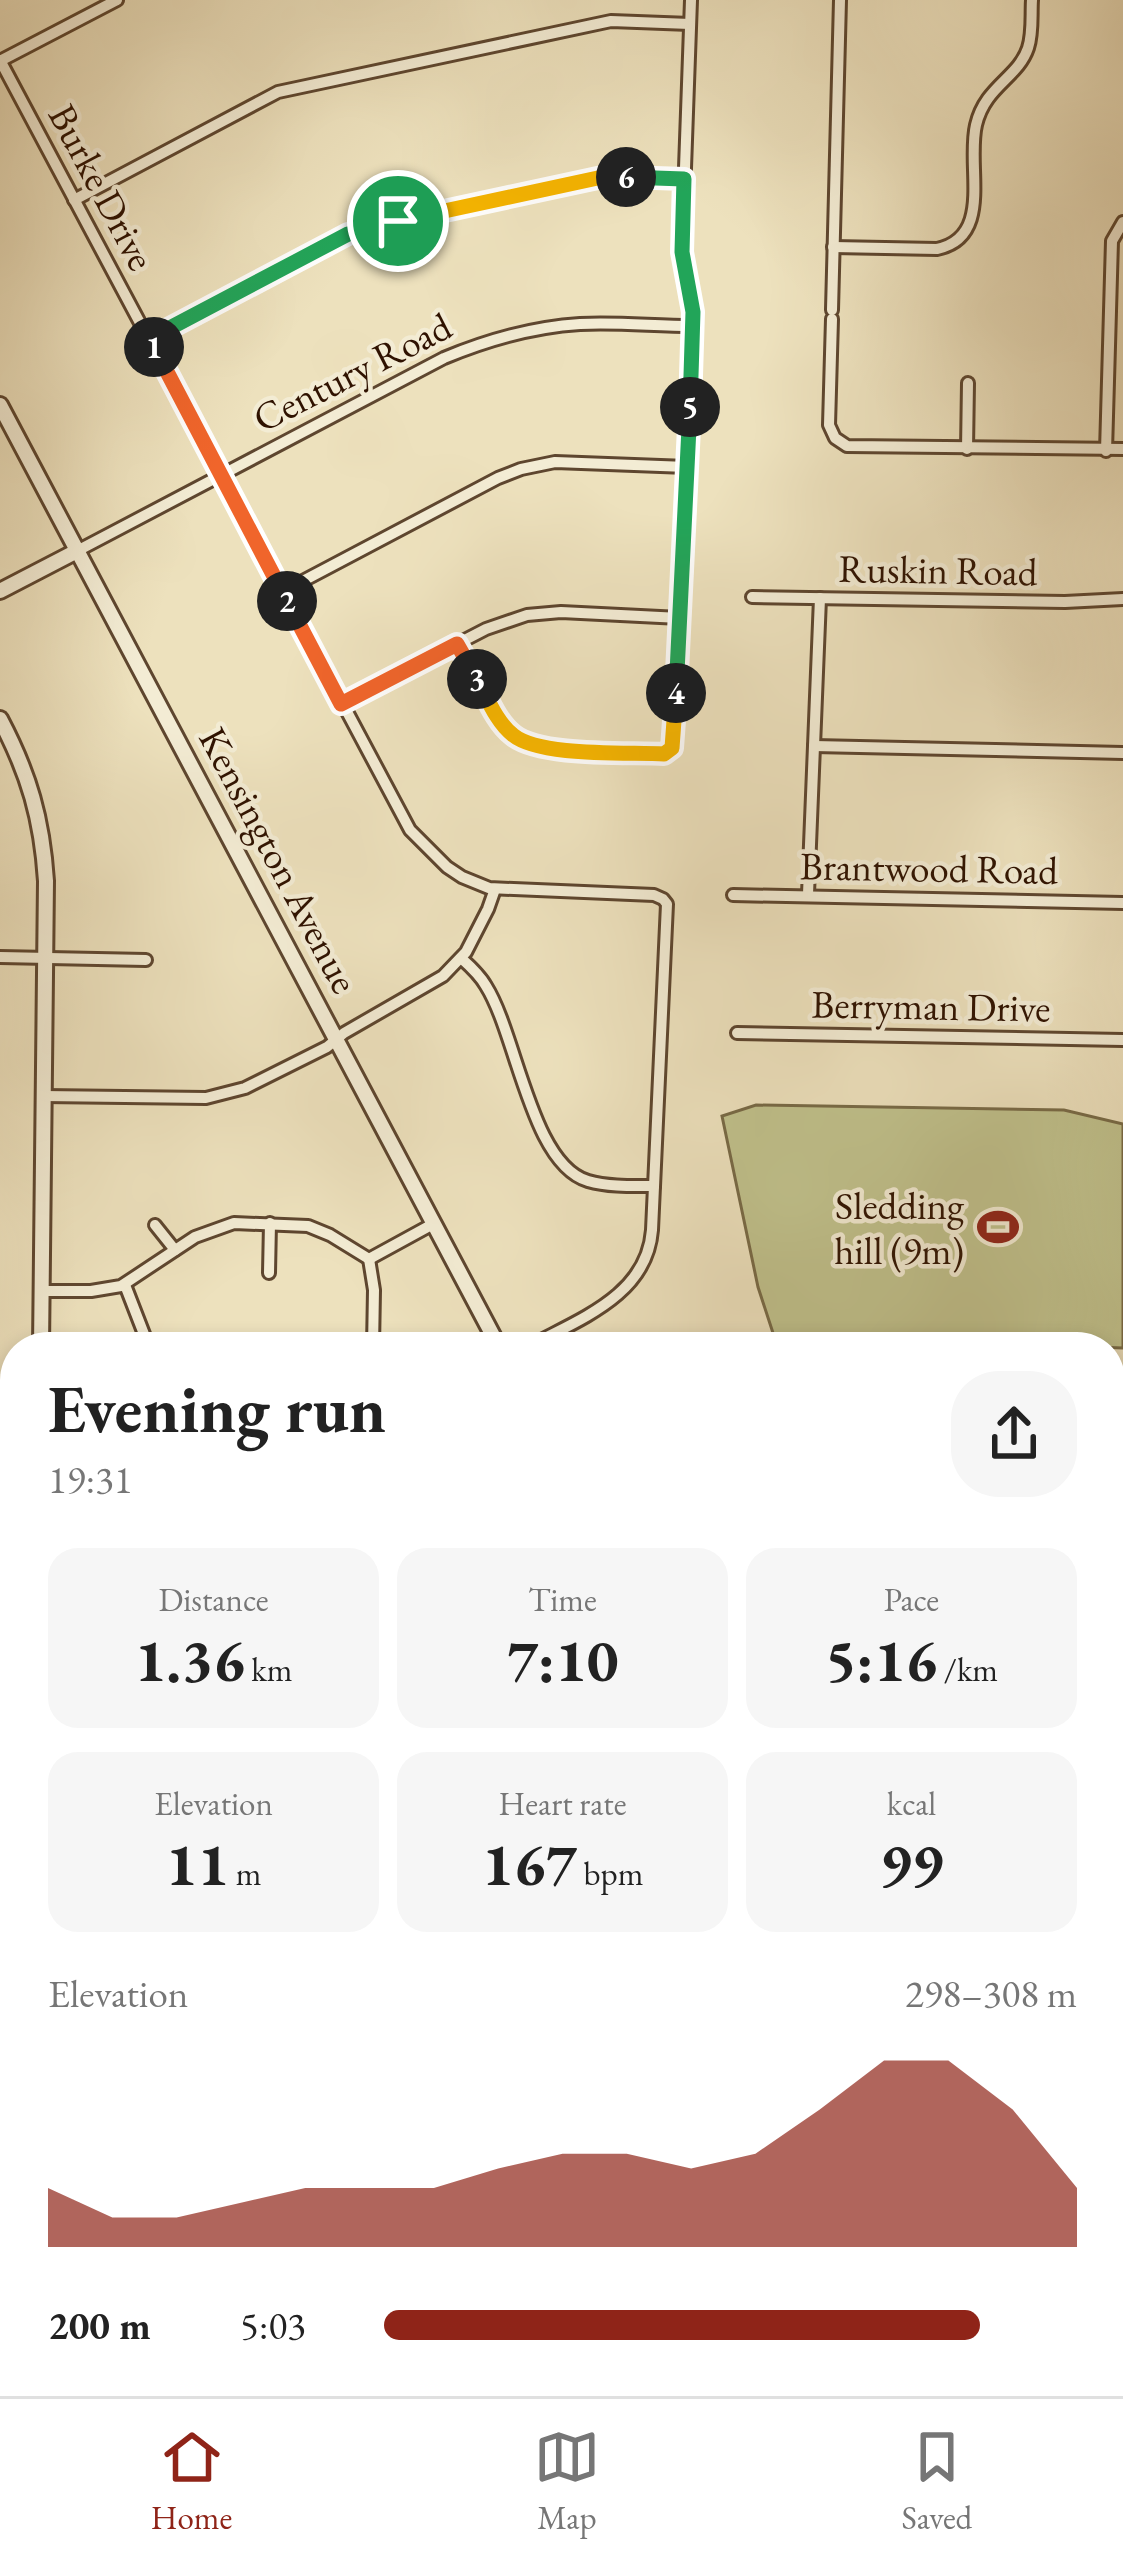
<!DOCTYPE html>
<meta charset="utf-8">
<style>
body{margin:0;font-family:"EB Garamond",serif;background:#f6f6f6;color:#222;height:100vh;display:flex;flex-direction:column;font-size:45px;white-space:nowrap}
*{box-sizing:border-box;margin:0}
p{font-size:39px;color:#767676}
.icon{flex:none;width:66px;height:66px;fill:none;stroke:currentColor;stroke-width:2;stroke-linecap:round;stroke-linejoin:round}
.map{position:relative;flex:1;overflow:hidden}
.details{position:absolute;left:0px;top:1332px;width:1125px;height:1065px;display:flex;flex-direction:column;background:#fff;border-radius:48px 48px 0 0;box-shadow:0 6px 18px #0003}
.details>*{flex:none}
.pin{position:absolute;display:grid;place-items:center;width:102px;height:102px;color:#fff;margin:-51px;border:6px solid #fff;border-radius:50%;box-shadow:0 3px 12px #0007}
.km{position:absolute;width:60px;height:60px;margin:-30px;border-radius:50%;background:#222;color:#fff;font-size:33px;line-height:60px;text-align:center}
.round{display:grid;place-items:center;flex:none;width:126px;height:126px;border-radius:48px;background:#f6f6f6}
.overview{display:flex;align-items:center;justify-content:space-between;height:204px;padding:0 48px}
h1{font-size:66px;font-weight:700;line-height:90px}
.figures{display:grid;grid-template-columns:repeat(3,1fr);gap:18px;height:204px;padding:12px 48px}
.figures div{display:grid;align-content:center;border-radius:30px;background:#f6f6f6;text-align:center}
.figures b{font-size:60px;font-weight:700}
.figures small{font-size:33px;font-weight:400}
.figures p{font-size:33px}
.chart{height:336px;padding:24px 48px}
.chart p{display:flex;justify-content:space-between}
.chart svg{width:100%;height:216px;margin-top:12px;fill:#8f2418;opacity:.7}
ul{padding:0 48px;list-style:none;font-size:39px}
li{display:grid;grid-template-columns:192px 144px 1fr;align-items:center;height:90px}
li i{height:30px;border-radius:15px;background:#8f2418}
.tabs{display:flex;justify-content:space-around;align-items:center;height:168px;border-top:3px solid #e0e0e0;background:#fff;font-size:33px;color:#767676}
.tabs a{display:grid;justify-items:center;gap:6px}
.tabs .current{color:#8f2418}
.map>svg:first-child{display:block}
</style>
<div class="map">
<svg width="1123" height="2396" viewBox="0 0 1123 2396">
<rect width="100%" height="100%" fill="#ede1bd"/>
<filter id="stains"><feTurbulence type="fractalNoise" baseFrequency=".00167" numOctaves="4"/><feColorMatrix values="0 0 0 0 .2 0 0 0 0 .09 0 0 0 0 .02 0 0 0 .5 -.17"/></filter>
<radialGradient id="worn" r=".72"><stop offset=".6" stop-color="#630" stop-opacity="0"/><stop offset="1" stop-color="#630" stop-opacity=".3"/></radialGradient>
<!-- green -->
<path fill="#c0c18c" stroke="#786a46" stroke-width="3" d="M756,1105L1064,1110L1123,1124V1348L774,1336L758,1287L722,1116Z"/>
<g fill="none" stroke-linecap="round" stroke-linejoin="round">
<!-- minor casing -->
<g stroke="#5e462f" stroke-width="16">
<g id="minor">
<path d="M0,60L410,830L447,867L462,877L489,888L654,895L663,899L667,904L652,1230C647,1296 579,1319 528,1347"/>
<path d="M0,61L117,0"/>
<path d="M74,200L278,92L611,21L690,24"/>
<path d="M833,247L937,249C994,237 966,167 976,125C985,86 1018,78 1028,48C1033,33 1031,15 1032,0"/>
<path d="M832,310L840,0"/>
<path d="M832,319L829,425L835,438L847,446L1123,449"/>
<path d="M149,339L348,234L606,176L684,179"/>
<path d="M967,449L968,383"/>
<path d="M1106,451L1112,241L1123,222"/>
<path d="M77,551L444,358C487,340 533,327 580,324C617,322 655,326 692,326"/>
<path d="M282,592L498,478L521,469L555,462L687,467"/>
<path d="M752,597L1065,602L1123,599"/>
<path d="M457,643L503,726L523,742L545,749L664,754L672,748L692,365L693,312L682,252L691,0"/>
<path d="M341,704L486,629L527,615L561,612L680,618"/>
<path d="M814,746L1123,753"/>
<path d="M808,894L820,598"/>
<path d="M733,895L1123,903"/>
<path d="M0,957L146,960"/>
<path d="M461,958C470,966 480,975 486,986C517,1035 531,1164 588,1181C609,1187 633,1186 654,1186"/>
<path d="M737,1033L1123,1040"/>
<path d="M43,1096L206,1098L245,1088L327,1047L344,1033L443,976L466,952L488,909L495,889"/>
<path d="M155,1225L175,1250"/>
<path d="M369,1259L374,1290L373,1347"/>
<path d="M369,1259L433,1224"/>
<path d="M269,1273L270,1223"/>
<path d="M125,1285L149,1347"/>
<path d="M42,1291H91L121,1286L195,1237L234,1223L308,1226L330,1235L369,1259"/>
<path d="M0,1389L15,1390"/>
<path d="M1110,1426L1123,1427"/>
<path d="M0,1521H15"/>
<path d="M1110,1588L1123,1589"/>
<path d="M0,1671L15,1672"/>
<path d="M0,2114H15"/>
<path d="M1110,2122H1123"/>
<path d="M0,2253H15"/>
<path d="M1110,2263L1123,2264"/>
</g>
</g>
<!-- tertiary casing -->
<g stroke="#5e462f" stroke-width="20">
<g id="tertiary">
<path d="M0,405L499,1347"/>
<path d="M0,591L77,551"/>
<path d="M0,719C29,774 42,819 46,881L41,1347"/>
<path d="M1094,2382L1103,2396"/>
<path d="M22,2396V2382"/>
<path d="M773,2396V2382"/>
</g>
</g>
<!-- secondary casing -->
<g stroke="#2f1200" stroke-width="22">
<g id="secondary">
<path d="M0,1950L15,1935"/>
<path d="M0,1974L6,1984L15,1990"/>
<path d="M1110,1987H1123"/>
</g>
</g>
<!-- minor -->
<use href="#minor" stroke="#f3ecd4" stroke-width="10"/>
<!-- tertiary -->
<use href="#tertiary" stroke="#f3ecd4" stroke-width="14"/>
<!-- secondary -->
<use href="#secondary" stroke="#f3ecd4" stroke-width="16"/>
</g>
<g fill="none" stroke-linecap="round" stroke-linejoin="round">
<!-- split-1 casing -->
<g stroke="#fff" stroke-width="24">
<path id="split-1" d="M154,347L149,339L348,234L398,221"/>
</g>
<!-- split-2 casing -->
<g stroke="#fff" stroke-width="24">
<path id="split-2" d="M154,347L287,601"/>
</g>
<!-- split-3 casing -->
<g stroke="#fff" stroke-width="24">
<path id="split-3" d="M287,601L341,704L457,644L477,679"/>
</g>
<!-- split-4 casing -->
<g stroke="#fff" stroke-width="24">
<path id="split-4" d="M477,679C487,697 496,722 513,735C540,757 627,752 664,754L672,748L676,693"/>
</g>
<!-- split-5 casing -->
<g stroke="#fff" stroke-width="24">
<path id="split-5" d="M676,693L690,407"/>
</g>
<!-- split-6 casing -->
<g stroke="#fff" stroke-width="24">
<path id="split-6" d="M626,177L684,179L682,252L693,312L690,407"/>
</g>
<!-- split-7 casing -->
<g stroke="#fff" stroke-width="24">
<path id="split-7" d="M398,221L607,176L626,177"/>
</g>
<!-- split-1 -->
<use href="#split-1" stroke="#22a559" stroke-width="15"/>
<!-- split-2 -->
<use href="#split-2" stroke="#f0652b" stroke-width="15"/>
<!-- split-3 -->
<use href="#split-3" stroke="#f0652b" stroke-width="15"/>
<!-- split-4 -->
<use href="#split-4" stroke="#f5b400" stroke-width="15"/>
<!-- split-5 -->
<use href="#split-5" stroke="#22a559" stroke-width="15"/>
<!-- split-6 -->
<use href="#split-6" stroke="#22a559" stroke-width="15"/>
<!-- split-7 -->
<use href="#split-7" stroke="#f5b400" stroke-width="15"/>
</g>
<!-- icons -->
<defs>
<g id="stadium-bare" transform="scale(3.24)"><path d="M0-5a6.5 5 0 1 0 0 10a6.5 5 0 1 0 0-10ZM-3.5-1.8h7v3.6h-7Z" fill="#8f2418" stroke="#f3ecd4" stroke-width="2.5" paint-order="stroke"/></g>
</defs>
<g fill-rule="evenodd">
<use href="#stadium-bare" x="998" y="1227"/>
</g>
<g text-anchor="middle" dominant-baseline="central" stroke-width="9" stroke-linejoin="round" paint-order="stroke">
<!-- street labels -->
<g font-size="39" fill="#2f1200" stroke="#f3ecd4">
<text transform="translate(102 187) rotate(62)">Burke Drive</text>
<text transform="translate(352 372) rotate(-27)">Century Road</text>
<text transform="translate(938 570) rotate(1)">Ruskin Road</text>
<text transform="translate(279 860) rotate(62)">Kensington Avenue</text>
<text transform="translate(929 868) rotate(1)">Brantwood Road</text>
<text transform="translate(931 1006) rotate(1)">Berryman Drive</text>
</g>
<!-- poi labels -->
<g font-size="39" fill="#2f1200" stroke="#f3ecd4" text-anchor="end">
<text x="964" y="1205">Sledding<tspan x="964" dy="45">hill (9m)</tspan></text>
</g>
</g>
<rect width="100%" height="100%" filter="url(#stains)"/>
<rect width="100%" height="100%" fill="url(#worn)"/>
</svg>
<div class="pin" style="left:398px;top:221px;background:#1e9e55"><svg class="icon" aria-label="arrive" viewBox="0 0 24 24"><path d="M6 21V4h12l-3 4 3 4H6"/></svg></div>
<b class="km" style="left:154px;top:347px">1</b>
<b class="km" style="left:287px;top:601px">2</b>
<b class="km" style="left:477px;top:679px">3</b>
<b class="km" style="left:676px;top:693px">4</b>
<b class="km" style="left:690px;top:407px">5</b>
<b class="km" style="left:626px;top:177px">6</b>
<section class="details">
<div class="overview"><div><h1>Evening run</h1><p>19:31</p></div><a class="round"><svg class="icon" aria-label="share" viewBox="0 0 24 24"><path d="M12 15V3M7 8l5-5 5 5M5 13v7h14v-7"/></svg></a></div>
<div class="figures">
<div><p>Distance</p><b>1.36<small> km</small></b></div>
<div><p>Time</p><b>7:10</b></div>
<div><p>Pace</p><b>5:16<small> /km</small></b></div>
</div>
<div class="figures">
<div><p>Elevation</p><b>11<small> m</small></b></div>
<div><p>Heart rate</p><b>167<small> bpm</small></b></div>
<div><p>kcal</p><b>99</b></div>
</div>
<div class="chart"><p><span>Elevation</span>298–308 m</p>
<svg viewBox="0 0 160 44" preserveAspectRatio="none"><path d="M0 44V32L10 38L20 38L30 35L40 32L50 32L60 32L70 28L80 25L90 25L100 28L110 25L120 16L130 6L140 6L150 16L160 32V44z"/></svg>
</div>
<ul>
<li><b>200 m</b>5:03<i style="width:86%"></i></li>
</ul>
</section>
</div>
<nav class="tabs">
<a class="current"><svg class="icon" aria-label="home" viewBox="0 0 24 24"><path d="M3 11l9-7 9 7M6 9v11h12V9"/></svg>Home</a>
<a><svg class="icon" aria-label="map" viewBox="0 0 24 24"><path d="M3 6l6-2 6 2 6-2v14l-6 2-6-2-6 2zM9 4v14M15 6v14"/></svg>Map</a>
<a><svg class="icon" aria-label="saved" viewBox="0 0 24 24"><path d="M7 4h10v16l-5-4-5 4z"/></svg>Saved</a>
</nav>
